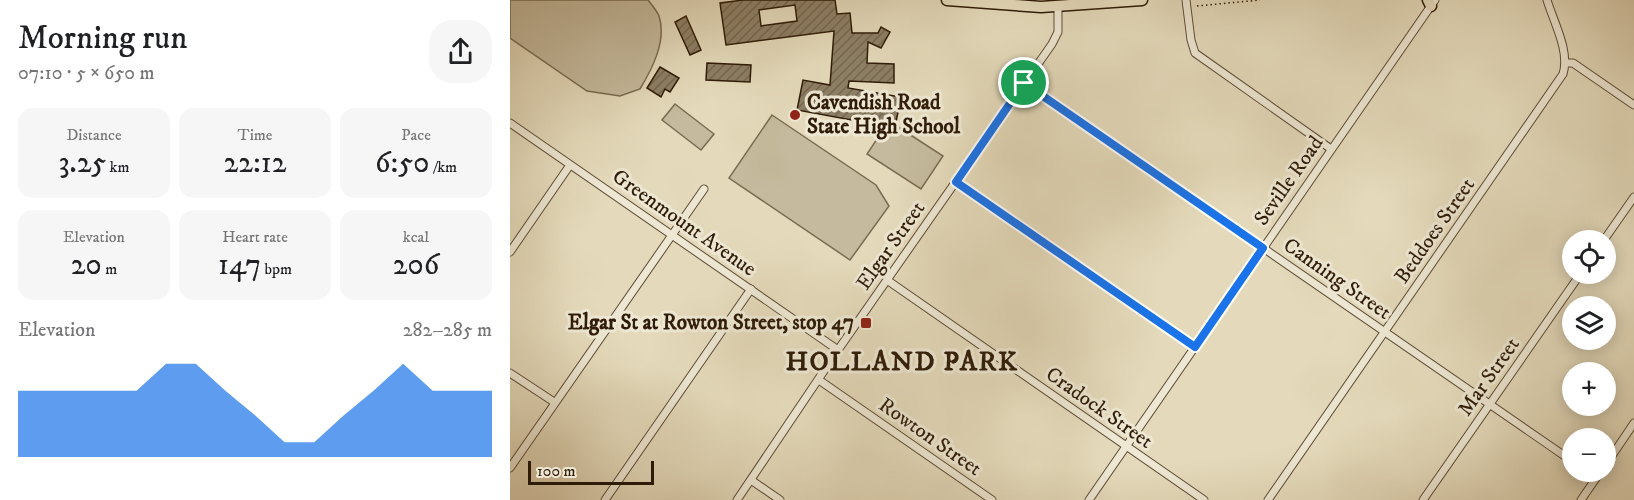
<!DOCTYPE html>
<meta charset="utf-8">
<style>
body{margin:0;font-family:"IM FELL DW Pica",serif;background:#f6f6f6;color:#202124;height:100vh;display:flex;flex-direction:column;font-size:22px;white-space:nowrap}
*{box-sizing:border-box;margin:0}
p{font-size:20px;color:#757577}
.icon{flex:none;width:33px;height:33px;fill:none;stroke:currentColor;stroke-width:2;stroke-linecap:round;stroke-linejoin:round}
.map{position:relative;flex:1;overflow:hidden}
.side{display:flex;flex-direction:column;background:#fff;width:510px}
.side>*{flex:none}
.controls{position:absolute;left:1052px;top:230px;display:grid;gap:12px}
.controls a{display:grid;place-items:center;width:54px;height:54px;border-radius:50%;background:#fff;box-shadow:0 3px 15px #0003;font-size:30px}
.scale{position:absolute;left:18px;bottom:15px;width:126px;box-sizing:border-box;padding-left:6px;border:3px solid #2f1c08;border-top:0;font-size:16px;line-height:21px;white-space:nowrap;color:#2f1c08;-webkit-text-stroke:4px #ede7d3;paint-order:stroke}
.pin{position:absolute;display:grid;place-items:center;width:51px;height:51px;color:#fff;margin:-26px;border:3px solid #fff;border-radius:50%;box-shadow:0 2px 6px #0007}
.round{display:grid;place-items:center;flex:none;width:63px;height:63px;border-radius:24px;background:#f6f6f6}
.headline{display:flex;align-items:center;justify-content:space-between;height:102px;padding:0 18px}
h1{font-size:33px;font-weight:600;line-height:45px}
.stats{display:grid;grid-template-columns:repeat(3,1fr);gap:9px;height:102px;padding:6px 18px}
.stats div{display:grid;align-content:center;border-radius:15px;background:#f6f6f6;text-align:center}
.stats b{font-size:30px;font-weight:600}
.stats small{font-size:16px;font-weight:400}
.stats p{font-size:16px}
.chart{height:168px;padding:12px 18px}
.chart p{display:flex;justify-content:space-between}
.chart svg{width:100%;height:108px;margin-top:6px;fill:#1a73e8;opacity:.7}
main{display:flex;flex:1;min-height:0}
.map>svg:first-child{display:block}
</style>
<main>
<section class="side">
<div class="headline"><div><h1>Morning run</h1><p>07:10 · 5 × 650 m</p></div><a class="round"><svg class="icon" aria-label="share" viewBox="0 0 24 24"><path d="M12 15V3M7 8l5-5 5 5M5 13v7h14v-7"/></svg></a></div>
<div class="stats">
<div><p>Distance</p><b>3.25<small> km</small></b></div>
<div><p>Time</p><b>22:12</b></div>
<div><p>Pace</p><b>6:50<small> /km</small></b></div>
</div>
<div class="stats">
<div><p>Elevation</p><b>20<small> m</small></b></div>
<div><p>Heart rate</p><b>147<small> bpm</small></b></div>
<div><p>kcal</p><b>206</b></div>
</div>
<div class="chart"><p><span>Elevation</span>282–285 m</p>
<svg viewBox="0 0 160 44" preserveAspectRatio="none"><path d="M0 44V17L10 17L20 17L30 17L40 17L50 6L60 6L70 17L80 27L90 38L100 38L110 27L120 17L130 6L140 17L150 17L160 17V44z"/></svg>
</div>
</section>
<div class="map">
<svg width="1124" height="500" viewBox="0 0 1124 500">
<defs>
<pattern id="building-hatch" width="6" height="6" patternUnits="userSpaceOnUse" patternTransform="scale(1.5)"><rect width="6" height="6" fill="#8d7f65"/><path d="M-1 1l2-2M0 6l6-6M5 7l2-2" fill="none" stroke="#746751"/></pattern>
</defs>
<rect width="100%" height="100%" fill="#e4dabb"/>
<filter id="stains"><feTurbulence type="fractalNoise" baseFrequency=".00333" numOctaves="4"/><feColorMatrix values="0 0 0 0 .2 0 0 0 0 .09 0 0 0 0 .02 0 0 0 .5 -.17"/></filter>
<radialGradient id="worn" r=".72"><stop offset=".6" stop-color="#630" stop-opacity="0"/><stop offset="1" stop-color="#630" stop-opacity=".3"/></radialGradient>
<!-- park -->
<g fill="#c5ba9d" stroke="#7a6b52" stroke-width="1.5">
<path d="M0,0H138C142,5 147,11 149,16C157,41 142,69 130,89L110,96L77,91L0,38Z"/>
<path d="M165,104L204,134L191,150L152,120Z"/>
<path d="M262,115L366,185L379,206L340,260L219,178Z"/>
<path d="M379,121L433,156L411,189L357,154Z"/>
</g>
<!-- building -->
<g fill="url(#building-hatch)" stroke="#2f1c08" stroke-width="1.5" fill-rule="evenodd">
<path d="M233,0H325L327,14L340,13L342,33H368L371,27L380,32L371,48L358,42L357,63L384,64V83L339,81L338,88L391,97L386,122L376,120L374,126L287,110L293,80L320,85L324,31L216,45L210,3ZM285,5L287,21L251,26L249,10Z"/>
<path d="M176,16L191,50L180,55L165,22Z"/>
<path d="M197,63L241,65L240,82L196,80Z"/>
<path d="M150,67L169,78L160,92L155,89L151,97L137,88Z"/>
</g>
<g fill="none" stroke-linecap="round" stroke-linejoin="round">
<!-- street casing -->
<g stroke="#5c4c35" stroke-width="9">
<g id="street">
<path d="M676,0L681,40L685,53L821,149"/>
<path d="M1057,63H1063L1124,105"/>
<path d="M514,83L1062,461"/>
<path d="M0,123L328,350"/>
<path d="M446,182L685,347"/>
<path d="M1094,240L1124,197"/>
<path d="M0,252L60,165"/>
<path d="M377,280L694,500"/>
<path d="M0,373L44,402"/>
<path d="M309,380L482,500"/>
<path d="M1095,466L1124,423"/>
<path d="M0,468L194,189"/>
<path d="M1076,471L1086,478"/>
<path d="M241,480L270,500"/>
<path d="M95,500L241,289"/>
<path d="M227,500L328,350L542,44L548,32V7"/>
<path d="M579,500L925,0"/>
<path d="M758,500L1053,74C1060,51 1044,23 1037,0"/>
<path d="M913,500L1071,273"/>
<path d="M1071,500L1091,471"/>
</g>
</g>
<!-- primary casing -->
<g stroke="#2f1c08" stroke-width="13">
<g id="primary">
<path d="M437,0L531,7L632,0"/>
<path d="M918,0L921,6"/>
</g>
</g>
<!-- path -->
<path stroke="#2f1c08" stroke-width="1.5" stroke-dasharray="1.5 3" stroke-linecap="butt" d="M687,6L750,0"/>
<!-- street -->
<use href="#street" stroke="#ede7d3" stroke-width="7"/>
<!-- primary -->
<use href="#primary" stroke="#e4dabb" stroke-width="10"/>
</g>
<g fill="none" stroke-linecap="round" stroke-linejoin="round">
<!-- route casing -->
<g stroke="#fff" stroke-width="12">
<path id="route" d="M514,83L753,248L685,347L446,182Z"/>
</g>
<!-- route -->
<use href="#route" stroke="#1a73e8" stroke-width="8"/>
</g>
<!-- markers -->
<g fill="#8f2418" stroke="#ede7d3" stroke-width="2">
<circle cx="285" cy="115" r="6"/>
<rect x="350" y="317" width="12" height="12" rx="3"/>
</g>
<g text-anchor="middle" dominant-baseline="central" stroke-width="6" stroke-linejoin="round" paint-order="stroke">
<!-- poi labels -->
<g font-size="21" font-weight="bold" fill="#2f1c08" stroke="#ede7d3" text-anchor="start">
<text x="297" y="103">Cavendish Road<tspan x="297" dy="24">State High School</tspan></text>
<text x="344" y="323" text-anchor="end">Elgar St at Rowton Street, stop 47</text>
</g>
<!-- street labels -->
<g font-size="21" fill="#2f1c08" stroke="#ede7d3">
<text transform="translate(779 181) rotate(-55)">Seville Road</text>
<text transform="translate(174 223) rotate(35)">Greenmount Avenue</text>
<text transform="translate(925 231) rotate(-55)">Beddoes Street</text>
<text transform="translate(381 246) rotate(-55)">Elgar Street</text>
<text transform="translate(827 279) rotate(35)">Canning Street</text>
<text transform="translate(979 377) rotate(-55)">Mar Street</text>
<text transform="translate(589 408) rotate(35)">Cradock Street</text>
<text transform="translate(420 437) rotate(35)">Rowton Street</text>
</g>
<!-- district labels -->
<g font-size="27" font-weight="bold" letter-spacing="1.5" fill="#2f1c08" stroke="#ede7d3">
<text x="392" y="362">HOLLAND PARK</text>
</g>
</g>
<rect width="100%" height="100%" filter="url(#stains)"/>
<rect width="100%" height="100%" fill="url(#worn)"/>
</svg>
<div class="controls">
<a><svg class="icon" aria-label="locate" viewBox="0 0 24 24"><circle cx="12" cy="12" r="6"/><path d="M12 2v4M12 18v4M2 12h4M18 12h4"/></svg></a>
<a><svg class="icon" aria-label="layers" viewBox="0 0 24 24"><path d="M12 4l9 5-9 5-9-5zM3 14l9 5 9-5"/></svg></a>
<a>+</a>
<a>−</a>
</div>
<div class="scale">100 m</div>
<div class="pin" style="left:514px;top:83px;background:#1e9e55"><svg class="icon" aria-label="arrive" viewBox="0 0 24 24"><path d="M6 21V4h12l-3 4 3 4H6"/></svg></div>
</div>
</main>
